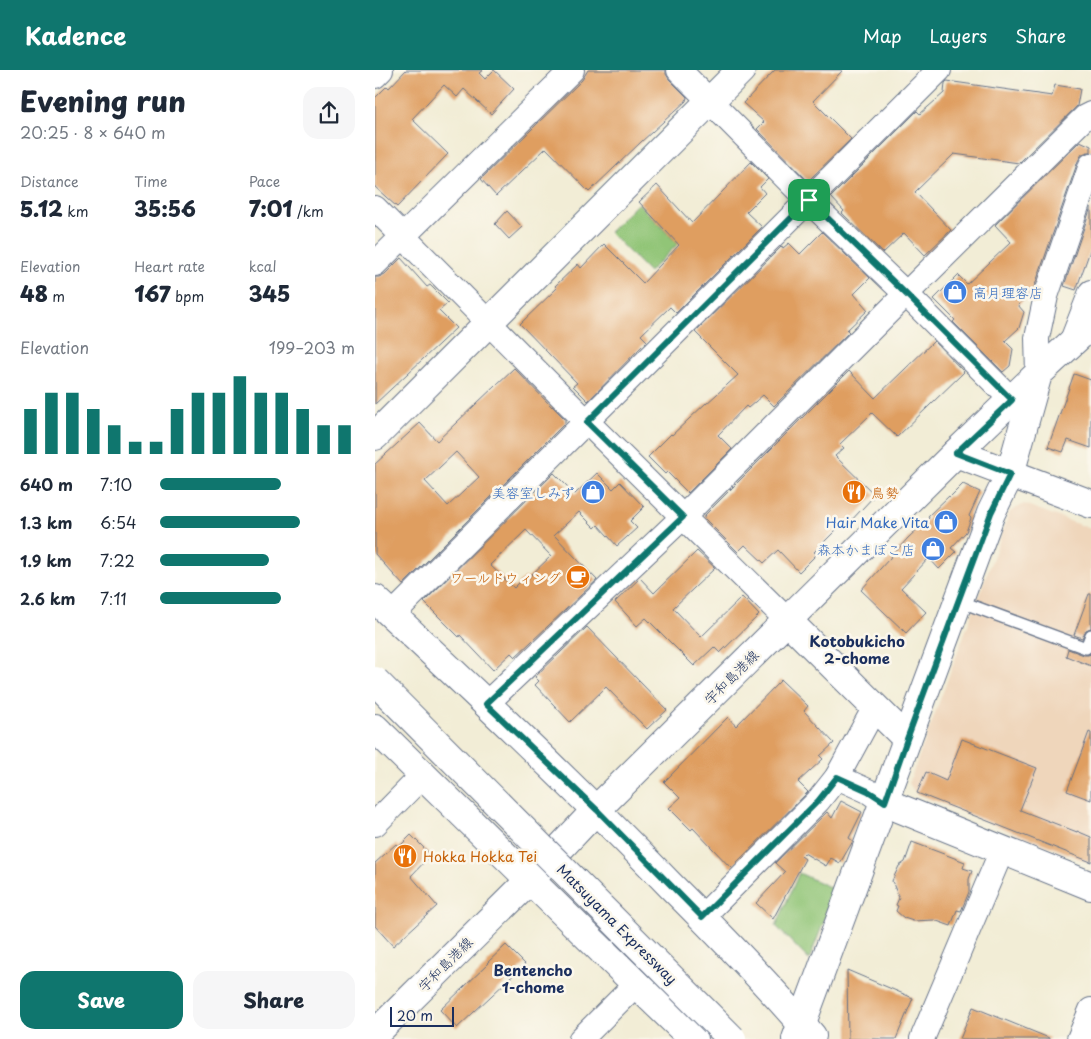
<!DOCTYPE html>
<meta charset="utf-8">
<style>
body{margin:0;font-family:"Playpen Sans","Klee One",sans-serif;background:#f6f6f7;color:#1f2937;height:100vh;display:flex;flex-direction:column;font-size:19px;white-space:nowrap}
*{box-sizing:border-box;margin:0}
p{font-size:16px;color:#747a83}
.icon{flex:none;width:28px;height:28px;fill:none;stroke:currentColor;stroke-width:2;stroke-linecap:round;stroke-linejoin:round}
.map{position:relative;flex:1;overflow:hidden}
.sheet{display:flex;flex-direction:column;background:#fff;width:375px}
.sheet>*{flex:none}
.scale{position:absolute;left:15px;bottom:12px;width:64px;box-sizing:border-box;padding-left:5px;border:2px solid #1b2f5e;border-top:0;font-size:14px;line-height:18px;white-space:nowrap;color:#1b2f5e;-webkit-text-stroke:4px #fbf7ec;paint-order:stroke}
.pin{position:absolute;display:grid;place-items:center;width:42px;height:42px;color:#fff;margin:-21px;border-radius:10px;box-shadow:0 2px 8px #0006}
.round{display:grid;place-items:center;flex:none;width:52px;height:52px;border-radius:15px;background:#f6f6f7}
.summary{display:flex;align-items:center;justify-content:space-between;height:85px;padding:0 20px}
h1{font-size:28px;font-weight:800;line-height:38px}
.metrics{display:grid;grid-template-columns:repeat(3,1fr);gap:8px;height:85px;padding:5px 20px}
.metrics div{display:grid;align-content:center}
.metrics b{font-size:21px;font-weight:800}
.metrics small{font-size:14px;font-weight:400}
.metrics p{font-size:14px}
.chart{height:140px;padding:10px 20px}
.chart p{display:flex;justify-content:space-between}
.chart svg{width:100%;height:90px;margin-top:5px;stroke:#0f766e;stroke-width:6}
.action{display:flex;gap:10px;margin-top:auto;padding:10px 20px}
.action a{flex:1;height:58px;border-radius:15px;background:#0f766e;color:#fff;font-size:20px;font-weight:800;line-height:58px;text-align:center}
.action a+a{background:#f6f6f7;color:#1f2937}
ul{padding:0 20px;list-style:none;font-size:16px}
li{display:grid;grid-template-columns:80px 60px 1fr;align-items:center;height:38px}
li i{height:12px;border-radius:6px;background:#0f766e}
header{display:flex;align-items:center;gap:30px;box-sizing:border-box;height:70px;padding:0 25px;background:#0f766e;color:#fff}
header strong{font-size:24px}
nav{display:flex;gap:28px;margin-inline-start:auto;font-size:18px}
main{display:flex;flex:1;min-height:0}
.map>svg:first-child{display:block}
</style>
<header>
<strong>Kadence</strong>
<nav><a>Map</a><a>Layers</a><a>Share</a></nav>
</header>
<main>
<section class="sheet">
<div class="summary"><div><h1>Evening run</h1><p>20:25 · 8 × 640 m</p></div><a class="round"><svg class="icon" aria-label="share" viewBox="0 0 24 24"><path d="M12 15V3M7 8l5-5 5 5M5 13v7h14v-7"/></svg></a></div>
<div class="metrics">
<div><p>Distance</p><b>5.12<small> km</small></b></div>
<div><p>Time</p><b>35:56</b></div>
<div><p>Pace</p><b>7:01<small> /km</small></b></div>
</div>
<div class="metrics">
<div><p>Elevation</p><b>48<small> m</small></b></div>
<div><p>Heart rate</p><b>167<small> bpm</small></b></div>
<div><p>kcal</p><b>345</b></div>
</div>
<div class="chart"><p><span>Elevation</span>199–203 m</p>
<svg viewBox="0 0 160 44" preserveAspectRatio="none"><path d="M5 44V22M15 44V14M25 44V14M35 44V22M45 44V30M55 44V38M65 44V38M75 44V22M85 44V14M95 44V14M105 44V6M115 44V14M125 44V14M135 44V22M145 44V30M155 44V30"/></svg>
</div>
<ul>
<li><b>640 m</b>7:10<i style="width:62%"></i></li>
<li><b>1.3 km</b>6:54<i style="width:72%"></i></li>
<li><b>1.9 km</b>7:22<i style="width:56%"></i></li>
<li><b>2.6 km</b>7:11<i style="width:62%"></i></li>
</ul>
<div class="action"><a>Save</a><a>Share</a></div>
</section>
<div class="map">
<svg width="716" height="969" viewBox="0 0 716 969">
<rect width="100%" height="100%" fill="#fbf7ec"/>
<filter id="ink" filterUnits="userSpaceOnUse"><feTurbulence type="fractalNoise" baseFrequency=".02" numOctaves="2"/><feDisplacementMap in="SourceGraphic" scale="10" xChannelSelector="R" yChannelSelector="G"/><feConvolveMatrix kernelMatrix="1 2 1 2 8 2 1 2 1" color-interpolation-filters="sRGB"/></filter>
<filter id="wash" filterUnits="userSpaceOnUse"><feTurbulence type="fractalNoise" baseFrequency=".0096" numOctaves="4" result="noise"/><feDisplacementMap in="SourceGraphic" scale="20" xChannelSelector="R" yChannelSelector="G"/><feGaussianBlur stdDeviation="1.12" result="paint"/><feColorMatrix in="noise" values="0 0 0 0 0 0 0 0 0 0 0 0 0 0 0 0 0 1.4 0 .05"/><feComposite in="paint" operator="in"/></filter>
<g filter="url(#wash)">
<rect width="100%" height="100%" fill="#f2edd6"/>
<!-- built -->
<path fill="#efd6bb" d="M649,434L716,459V794L541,724L534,713L635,442Z"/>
<!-- green -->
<g fill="#91c577" stroke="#567a6a">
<path d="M263,133L303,174L274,202L234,162Z"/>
<path d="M424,803L461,820L434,890L401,856Z"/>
</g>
<g id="blocks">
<!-- building -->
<g fill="#df9e61" fill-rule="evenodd">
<path d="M31,0H108L104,3L110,9L119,0L139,19L116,44L89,19L82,27L69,15L37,49L73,84L22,137L0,117V28L12,16L14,18Z"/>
<path d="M213,0H291V4L294,9L312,27L311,31L266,72L214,122L171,78L121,126L106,109L207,10Z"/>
<path d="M400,0H468L438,31L476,69L434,110H432L382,59L389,52L368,33Z"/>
<path d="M572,11L677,26L680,15L705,19L702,36L644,93L579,84L540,122L576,160L550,185L529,163L508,183L467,143L469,141L456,127L542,41L545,44L569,23L570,13Z"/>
<path d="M705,71L716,76V82H713L707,84L703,91L658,221L643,235L649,242L644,258L630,271L638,279L635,296L628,302L578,252L580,250L559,229L583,205L592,214L636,172L620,155Z"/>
<path d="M376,92L393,109L385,117L390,123L371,142L387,157L301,243L295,237L266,265L272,271L213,331L198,316L202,313L145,254L182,218L180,216L203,194L206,198L229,174L268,213L304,175L264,132L282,115L317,153Z"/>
<path d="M716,137V178L701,220L689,216Z"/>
<path d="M132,141L147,157L134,169L120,154Z"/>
<path d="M447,162L495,208L479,224L493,240L472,260L474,262L399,336L388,325L373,338L371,336L343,365L357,379L313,423L292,402L290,404L273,387L296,364L297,365L331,333V334L363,305L320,262L407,176L408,178L414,173L425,184Z"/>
<path d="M26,188L52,217L55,215L73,233L64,241L81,258L0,334V207H4L10,204Z"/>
<path d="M559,271L589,302L522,367L497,343L465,374L469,378L460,386L500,425L473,454L470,451L439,482L442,484L424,502L403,480L389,493L370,475L363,482L329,448V446L474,301L500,328Z"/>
<path d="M139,298L177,337V336L190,349V353L28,515L0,484V394L45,353L62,371ZM81,382L104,407L73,436L50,411Z"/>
<path d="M699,304L716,310V378L693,370L688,382L673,377Z"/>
<path d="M179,403L200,424L222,403L238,419L245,412L269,437L255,451L262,458L242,476L223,455L220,458L204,442L179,465L222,510L140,587L136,583L118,600L85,565L84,567L49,532ZM151,460L176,486L152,509L150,507L139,518L115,495Z"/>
<path d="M588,414L605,422L594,446L596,448L591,462L576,478L581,482L564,499L554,488L526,518L551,542L531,563L486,520L533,468L554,448L553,446L574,426L575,427Z"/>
<path d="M322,481L340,498L298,538L326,567L367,527L384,545L345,583L339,577L319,596L271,548L262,556L240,532L265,508L279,523Z"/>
<path d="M714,524H716V558L711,560L707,568L699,565Z"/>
<path d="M212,557L292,640L272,659L231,617L195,652L160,615L164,611L160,607Z"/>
<path d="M693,579L709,585H713L716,584V596L691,586Z"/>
<path d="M406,610L433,636L429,641L459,673L445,686L448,689L423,712L433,722L356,798L318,758L316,760L294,738L305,728L289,712L353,647L361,656Z"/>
<path d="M714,662L716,663V730L692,721Z"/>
<path d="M587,669L662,698L645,740L702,762V761L716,767V792L542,723L551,702L571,711Z"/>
<path d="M466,731L487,742L474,768L478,771L465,793L456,788L451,796L429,783L426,786L430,789L398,849L381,833L410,802L400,793L452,742L457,748Z"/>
<path d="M36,765L56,785L36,806L62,836L18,876L0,856V793L21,774L24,777Z"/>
<path d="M537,772L590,792L588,798L597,801L594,809V822L586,841L582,840L576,856L559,850L538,851L529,848L521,841L523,836L521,835L524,828L517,811L524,796L530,792Z"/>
<path d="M131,875L150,894L82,958L65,940L113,894L112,893Z"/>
<path d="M472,900L538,928L521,969H473Z"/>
<path d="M598,937L674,968V969H585Z"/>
</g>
</g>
</g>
<g filter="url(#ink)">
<use href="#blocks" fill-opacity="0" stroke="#667288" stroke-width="1"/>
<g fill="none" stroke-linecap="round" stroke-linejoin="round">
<!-- service casing -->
<g stroke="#667288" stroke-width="14">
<path id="service" d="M584,531L711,578L716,565"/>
</g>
<!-- minor casing -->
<g stroke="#667288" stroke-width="26">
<g id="minor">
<path d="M304,0L433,130L531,224L637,330"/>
<path d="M0,6L6,0"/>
<path d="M0,138L212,352L413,551"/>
<path d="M0,194L197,0"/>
<path d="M696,273L716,222"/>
<path d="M663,304L662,268L671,226L716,95"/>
<path d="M17,545L564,0"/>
<path d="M111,634L308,447L531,224L710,47L716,44"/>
<path d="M462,707L493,721L509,732"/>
<path d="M0,754L48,705"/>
<path d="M327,847L443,731L462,707L500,637"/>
<path d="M206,969L261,914"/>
<path d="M547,969L627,780"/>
<path d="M704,969L716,940"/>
</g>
</g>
<!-- tertiary casing -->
<g stroke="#667288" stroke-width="30">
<g id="tertiary">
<path d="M0,366L366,0"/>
<path d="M581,383L716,434"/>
<path d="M0,529C101,623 201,718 297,817C345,865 393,914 437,966"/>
<path d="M413,551L532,669"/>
<path d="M0,658L261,914L318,969"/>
<path d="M509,732L716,816"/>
<path d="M421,969L616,443L635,404L663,304"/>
</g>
</g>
<!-- secondary casing -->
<g stroke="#667288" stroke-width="30">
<path id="secondary" d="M0,964L155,810L221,740L581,383L663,304L716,255"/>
</g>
<!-- service -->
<use href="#service" stroke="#fff" stroke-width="11"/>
<!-- minor -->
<use href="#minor" stroke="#fff" stroke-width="24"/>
<!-- tertiary -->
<use href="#tertiary" stroke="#fff" stroke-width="28"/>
<!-- secondary -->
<use href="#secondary" stroke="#fff" stroke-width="28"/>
<!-- motorway-bridge casing -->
<g stroke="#667288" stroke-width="30" stroke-linecap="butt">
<path id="motorway-bridge" d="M0,611L357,969"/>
</g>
<!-- motorway-bridge -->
<use href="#motorway-bridge" stroke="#fff" stroke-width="28"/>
</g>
</g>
<g fill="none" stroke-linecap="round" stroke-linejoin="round" filter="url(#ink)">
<!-- route casing -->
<g stroke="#fff" stroke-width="10">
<path id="route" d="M434,130L531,224L637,330L581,383L635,404L616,443L532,669L510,732L493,721L462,707L443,731L327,847L222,740L111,634L308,447L212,352Z"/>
</g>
<!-- route -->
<use href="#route" stroke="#0f766e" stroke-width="6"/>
</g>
<!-- icons -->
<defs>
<g id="shop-disc" transform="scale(1.25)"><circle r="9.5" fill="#3f7fe0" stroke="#fbf7ec"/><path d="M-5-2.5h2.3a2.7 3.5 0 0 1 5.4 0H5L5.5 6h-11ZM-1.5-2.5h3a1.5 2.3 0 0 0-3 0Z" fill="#fff"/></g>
<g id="restaurant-disc" transform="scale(1.25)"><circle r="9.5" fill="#e8710a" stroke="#fbf7ec"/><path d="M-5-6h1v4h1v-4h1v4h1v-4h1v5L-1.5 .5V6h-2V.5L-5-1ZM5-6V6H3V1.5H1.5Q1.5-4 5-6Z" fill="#fff"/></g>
<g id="cafe-disc" transform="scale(1.25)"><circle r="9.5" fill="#e8710a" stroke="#fbf7ec"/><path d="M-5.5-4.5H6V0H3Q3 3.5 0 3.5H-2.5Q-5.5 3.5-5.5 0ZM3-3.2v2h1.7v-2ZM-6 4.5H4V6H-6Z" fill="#fff"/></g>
</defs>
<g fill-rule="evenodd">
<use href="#shop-disc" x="580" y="222"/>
<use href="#shop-disc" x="218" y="422"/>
<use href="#restaurant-disc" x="479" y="422"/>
<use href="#shop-disc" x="571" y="452"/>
<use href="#shop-disc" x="558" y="479"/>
<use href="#cafe-disc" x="203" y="507"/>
<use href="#restaurant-disc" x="30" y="786"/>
</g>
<g text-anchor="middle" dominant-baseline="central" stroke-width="5" stroke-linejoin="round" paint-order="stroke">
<!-- shop labels -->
<g font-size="14" fill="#366cbe" stroke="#fbf7ec" text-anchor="end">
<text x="598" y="222" text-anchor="start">高月理容店</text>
<text x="200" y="422">美容室しみず</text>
<text x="554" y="452">Hair Make Vita</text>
<text x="540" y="479">森本かまぼこ店</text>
</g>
<!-- food labels -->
<g font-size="14" fill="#c56008" stroke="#fbf7ec" text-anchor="start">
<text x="496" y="422">鳥勢</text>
<text x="186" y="507" text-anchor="end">ワールドウィング</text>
<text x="48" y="786">Hokka Hokka Tei</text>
</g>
<!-- street labels -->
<g font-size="14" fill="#1b2f5e" stroke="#fbf7ec">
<text transform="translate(356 607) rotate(-45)">宇和島港線</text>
<text transform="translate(242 854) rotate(45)">Matsuyama Expressway</text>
<text transform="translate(70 894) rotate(-45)">宇和島港線</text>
</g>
<!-- neighbourhood labels -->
<g font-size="15" font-weight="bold" fill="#1b2f5e" stroke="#fbf7ec">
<text x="482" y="570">Kotobukicho<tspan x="482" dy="17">2-chome</tspan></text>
<text x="158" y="899">Bentencho<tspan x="158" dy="17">1-chome</tspan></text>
</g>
</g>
</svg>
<div class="scale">20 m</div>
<div class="pin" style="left:434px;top:130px;background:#1e9e55"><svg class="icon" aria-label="arrive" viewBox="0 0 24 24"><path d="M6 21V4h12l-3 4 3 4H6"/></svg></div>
</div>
</main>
